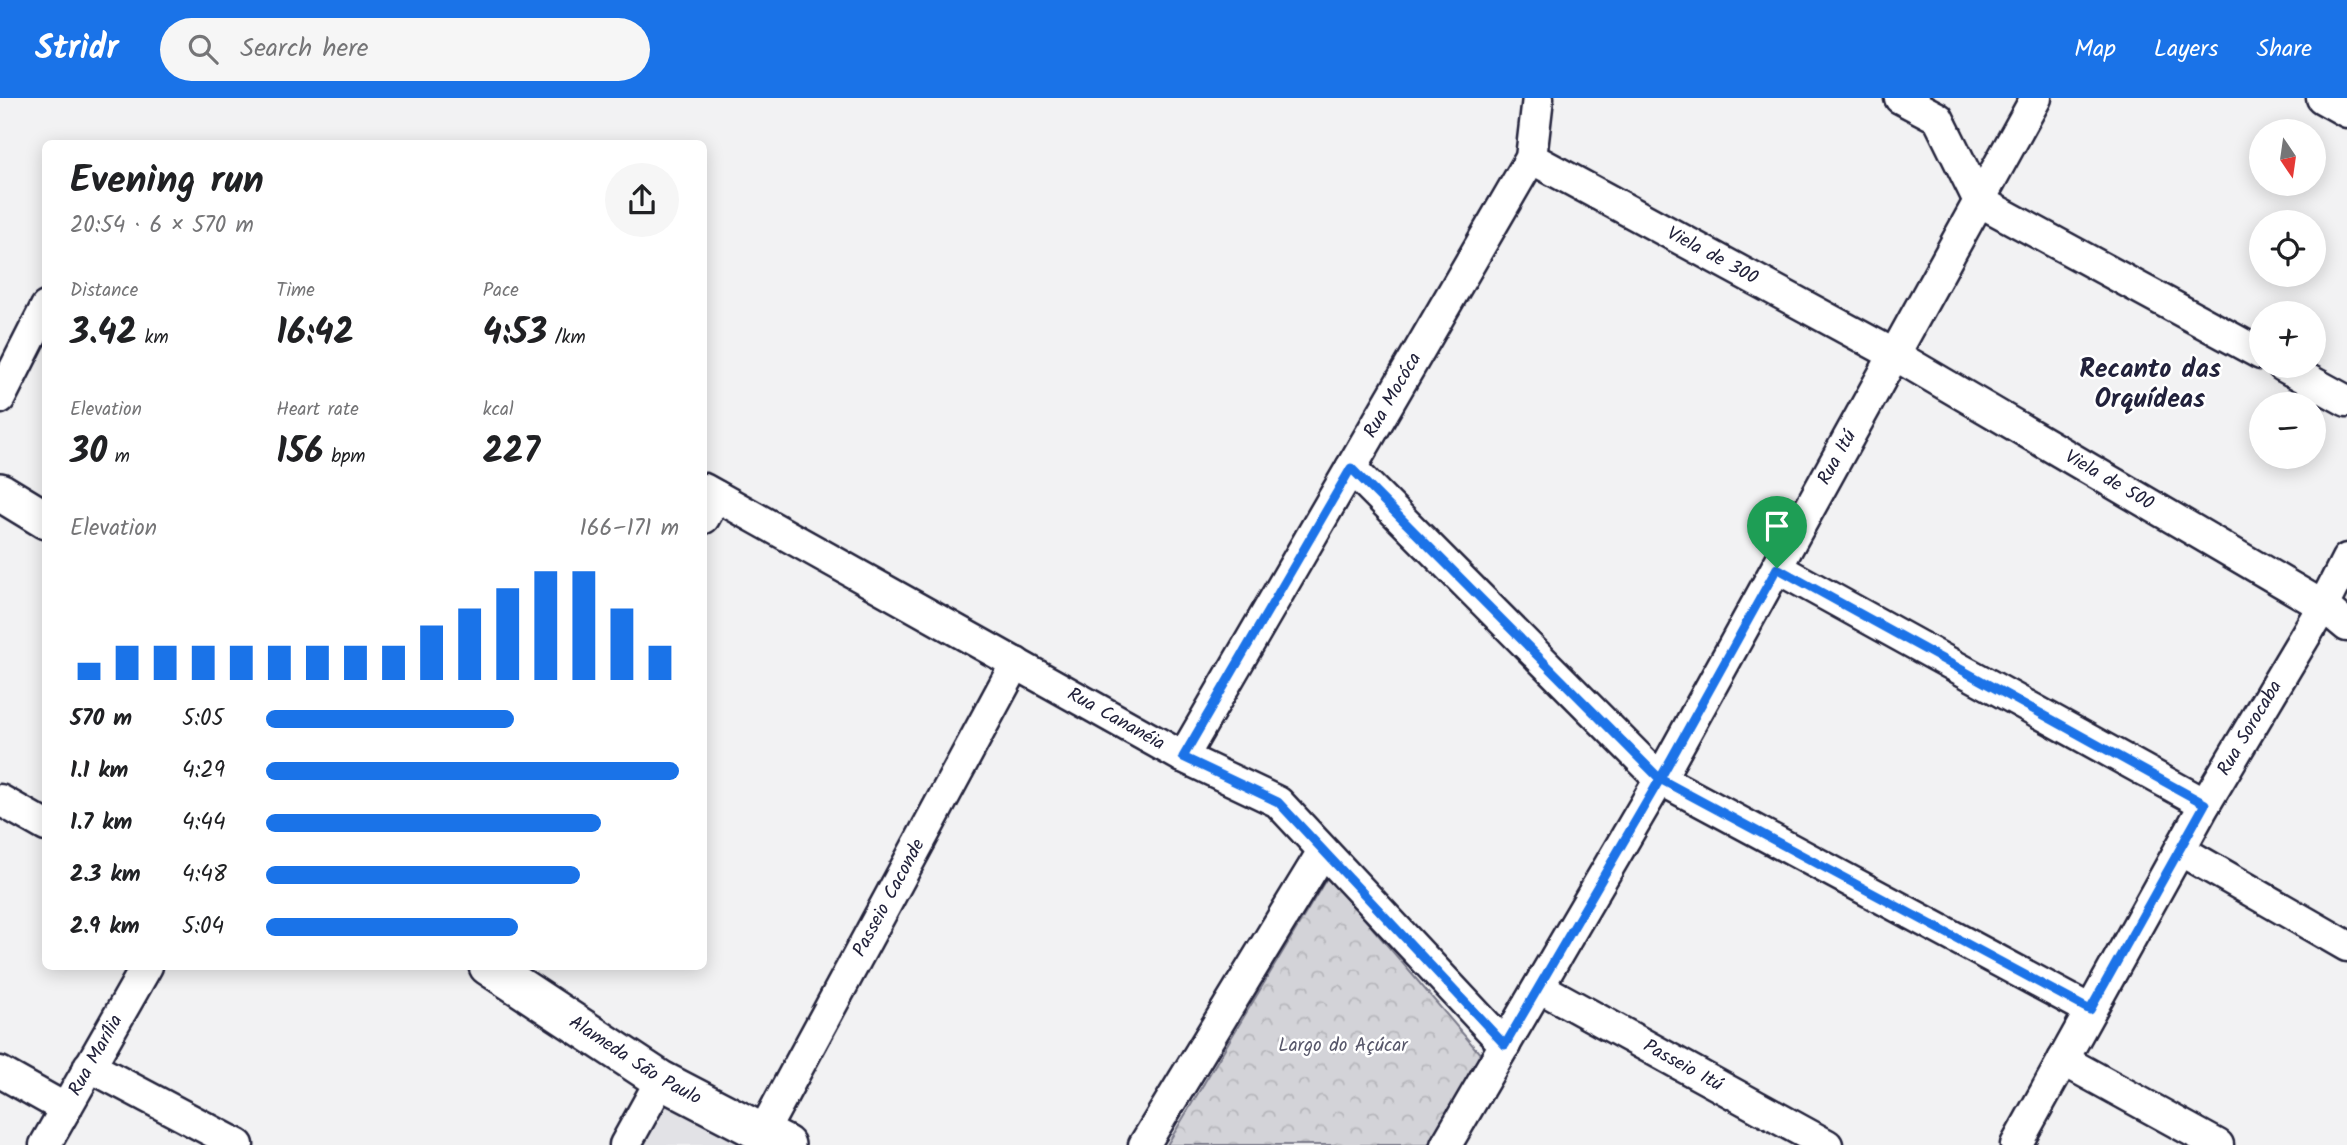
<!DOCTYPE html>
<meta charset="utf-8">
<style>
body{margin:0;font-family:Kalam,sans-serif;background:#f6f6f6;color:#202124;height:100vh;display:flex;flex-direction:column;font-size:26px;white-space:nowrap}
*{box-sizing:border-box;margin:0}
p{font-size:23px;color:#757577}
.icon{flex:none;width:38px;height:38px;fill:none;stroke:currentColor;stroke-width:2;stroke-linecap:round;stroke-linejoin:round}
.map{position:relative;flex:1;overflow:hidden}
.panel{position:absolute;left:42px;top:42px;width:665px;height:830px;display:flex;flex-direction:column;background:#fff;border-radius:10px;box-shadow:0 4px 18px #0003}
.panel>*{flex:none}
.needle{width:46px;rotate:167deg}
.fabs{position:absolute;left:2249px;top:21px;display:grid;gap:14px}
.fabs a{display:grid;place-items:center;width:77px;height:77px;border-radius:50%;background:#fff;box-shadow:0 4px 18px #0003;font-size:35px}
.pin{position:absolute;display:grid;place-items:center;width:60px;height:60px;color:#fff;margin:-72px -30px;border-radius:50% 50% 50% 0;rotate:-45deg;box-shadow:0 0 7px #0007}
.pin .icon{rotate:45deg}
.round{display:grid;place-items:center;flex:none;width:74px;height:74px;border-radius:37px;background:#f6f6f6}
.head{display:flex;align-items:center;justify-content:space-between;height:119px;padding:0 28px}
h1{font-size:38px;font-weight:800;line-height:52px}
.metrics{display:grid;grid-template-columns:repeat(3,1fr);gap:10px;height:119px;padding:7px 28px}
.metrics div{display:grid;align-content:center}
.metrics b{font-size:35px;font-weight:800}
.metrics small{font-size:19px;font-weight:400}
.metrics p{font-size:19px}
.chart{height:196px;padding:14px 28px}
.chart p{display:flex;justify-content:space-between}
.chart svg{width:100%;height:126px;margin-top:7px;stroke:#1a73e8;stroke-width:6}
ul{padding:0 28px;list-style:none;font-size:23px}
li{display:grid;grid-template-columns:112px 84px 1fr;align-items:center;height:52px}
li i{height:18px;border-radius:9px;background:#1a73e8}
header{display:flex;align-items:center;gap:42px;box-sizing:border-box;height:98px;padding:0 35px;background:#1a73e8;color:#fff}
header strong{font-size:33px}
nav{display:flex;gap:38px;margin-inline-start:auto;font-size:24px}
.search{width:490px;height:63px;background:#f6f6f6;display:flex;align-items:center;gap:18px;box-sizing:border-box;padding:0 24px;border-radius:38px;color:#757577;font-size:26px}
.map>svg:first-child{display:block}
</style>
<header>
<strong>Stridr</strong>
<div class="search"><svg class="icon" aria-label="search" viewBox="0 0 24 24"><circle cx="10" cy="10" r="6"/><path d="M15 15l6 6"/></svg>Search here</div>
<nav><a>Map</a><a>Layers</a><a>Share</a></nav>
</header>
<div class="map">
<svg width="2347" height="1047" viewBox="0 0 2347 1047">
<defs>
<pattern id="park-crowns" width="20" height="18" patternUnits="userSpaceOnUse" patternTransform="scale(1.75)"><rect width="20" height="18" fill="#d3d3d8"/><path d="M2 6a3 3 0 1 1 6 0M12 15a3 3 0 1 1 6 0" fill="none" stroke="#b5b5ba"/></pattern>
</defs>
<rect width="100%" height="100%" fill="#f2f2f3"/>
<filter id="ink" filterUnits="userSpaceOnUse"><feTurbulence type="fractalNoise" baseFrequency=".0143" numOctaves="2"/><feDisplacementMap in="SourceGraphic" scale="14" xChannelSelector="R" yChannelSelector="G"/><feConvolveMatrix kernelMatrix="1 2 1 2 8 2 1 2 1" color-interpolation-filters="sRGB"/></filter>
<g filter="url(#ink)">
<!-- built -->
<path fill="#e2e2e6" d="M665,998L749,1047H637Z"/>
<!-- park -->
<path fill="url(#park-crowns)" stroke="#7a7a8a" stroke-width="2" d="M1328,778L1482,958L1428,1047H1167Z"/>
<g fill="none" stroke-linecap="round" stroke-linejoin="round">
<!-- minor casing -->
<g stroke="#22223b" stroke-width="35">
<g id="minor">
<path d="M1900,0L1938,20L1979,103L2261,256"/>
<path d="M2322,0L2347,14"/>
<path id="s1" d="M1531,60L1895,257L2323,508L2347,528"/>
<path d="M2283,268L2347,303"/>
<path d="M0,300L46,209"/>
<path d="M1351,370L1660,681L2090,912"/>
<path id="s2" d="M704,391L1183,659L1278,704L1505,947"/>
<path d="M704,420L716,398"/>
<path d="M1777,470L2205,706"/>
<path id="s3" d="M1183,659L1531,60L1538,0"/>
<path d="M0,702L46,728"/>
<path d="M2180,752L2347,848"/>
<path id="s4" d="M1539,889L1827,1047"/>
<path d="M2063,962L2218,1047"/>
<path d="M89,968L238,1047"/>
<path d="M0,974L66,1011"/>
<path id="s5" d="M763,1034L1016,565"/>
<path id="s6" d="M45,1047L147,868"/>
<path d="M625,1047L661,982"/>
<path d="M1144,1047L1323,753"/>
<path id="s7" d="M1446,1047L1660,681L2036,0"/>
<path id="s8" d="M2016,1047L2205,706L2323,508L2347,461"/>
</g>
</g>
<!-- tertiary casing -->
<g stroke="#22223b" stroke-width="42">
<g id="tertiary">
<path d="M0,394L46,422"/>
<path id="s9" d="M488,868L661,982L786,1047"/>
</g>
</g>
<!-- minor -->
<use href="#minor" stroke="#fff" stroke-width="30"/>
<!-- tertiary -->
<use href="#tertiary" stroke="#fff" stroke-width="37"/>
</g>
</g>
<g fill="none" stroke-linecap="round" stroke-linejoin="round" filter="url(#ink)">
<!-- route casing -->
<g stroke="#fff" stroke-width="14">
<path id="route" d="M1777,470L1660,681L1505,947L1278,704L1183,659L1351,370L1660,681L2090,912L2205,706L1777,470"/>
</g>
<!-- route -->
<use href="#route" stroke="#1a73e8" stroke-width="9"/>
</g>
<g text-anchor="middle" dominant-baseline="central" stroke-width="5" stroke-linejoin="round" paint-order="stroke">
<!-- street labels -->
<g font-size="19" fill="#22223b" stroke="#fff">
<text stroke="none"><textPath href="#s1" startOffset="206">Viela de 300</textPath></text>
<text stroke="none"><textPath href="#s3" startOffset="418">Rua Mocóca</textPath></text>
<text stroke="none"><textPath href="#s7" startOffset="791">Rua Itú</textPath></text>
<text stroke="none"><textPath href="#s1" startOffset="662">Viela de 500</textPath></text>
<text stroke="none"><textPath href="#s2" startOffset="472">Rua Cananéia</textPath></text>
<text stroke="none"><textPath href="#s8" startOffset="478">Rua Sorocaba</textPath></text>
<text stroke="none"><textPath href="#s5" startOffset="266">Passeio Caconde</textPath></text>
<text stroke="none"><textPath href="#s6" startOffset="103">Rua Marília</textPath></text>
<text stroke="none"><textPath href="#s9" startOffset="175">Alameda São Paulo</textPath></text>
<text stroke="none"><textPath href="#s4" startOffset="164">Passeio Itú</textPath></text>
</g>
<!-- park labels -->
<g font-size="19" fill="#57576a" stroke="#fff">
<text x="1343" y="948">Largo do Açúcar</text>
</g>
<!-- district labels -->
<g font-size="26" font-weight="bold" fill="#22223b" stroke="#fff">
<text x="2150" y="272">Recanto das<tspan x="2150" dy="30">Orquídeas</tspan></text>
</g>
</g>
</svg>
<div class="fabs">
<a><svg class="needle" viewBox="-14 -14 28 28"><path d="M0-13l5 13h-10z" fill="#e53935"/><path d="M0 13l5-13h-10z" fill="#757577"/></svg></a>
<a><svg class="icon" aria-label="locate" viewBox="0 0 24 24"><circle cx="12" cy="12" r="6"/><path d="M12 2v4M12 18v4M2 12h4M18 12h4"/></svg></a>
<a>+</a>
<a>−</a>
</div>
<div class="pin" style="left:1777px;top:470px;background:#1e9e55"><svg class="icon" aria-label="arrive" viewBox="0 0 24 24"><path d="M6 21V4h12l-3 4 3 4H6"/></svg></div>
<section class="panel">
<div class="head"><div><h1>Evening run</h1><p>20:54 · 6 × 570 m</p></div><a class="round"><svg class="icon" aria-label="share" viewBox="0 0 24 24"><path d="M12 15V3M7 8l5-5 5 5M5 13v7h14v-7"/></svg></a></div>
<div class="metrics">
<div><p>Distance</p><b>3.42<small> km</small></b></div>
<div><p>Time</p><b>16:42</b></div>
<div><p>Pace</p><b>4:53<small> /km</small></b></div>
</div>
<div class="metrics">
<div><p>Elevation</p><b>30<small> m</small></b></div>
<div><p>Heart rate</p><b>156<small> bpm</small></b></div>
<div><p>kcal</p><b>227</b></div>
</div>
<div class="chart"><p><span>Elevation</span>166–171 m</p>
<svg viewBox="0 0 160 44" preserveAspectRatio="none"><path d="M5 44V38M15 44V32M25 44V32M35 44V32M45 44V32M55 44V32M65 44V32M75 44V32M85 44V32M95 44V25M105 44V19M115 44V12M125 44V6M135 44V6M145 44V19M155 44V32"/></svg>
</div>
<ul>
<li><b>570 m</b>5:05<i style="width:60%"></i></li>
<li><b>1.1 km</b>4:29<i style="width:100%"></i></li>
<li><b>1.7 km</b>4:44<i style="width:81%"></i></li>
<li><b>2.3 km</b>4:48<i style="width:76%"></i></li>
<li><b>2.9 km</b>5:04<i style="width:61%"></i></li>
</ul>
</section>
</div>
